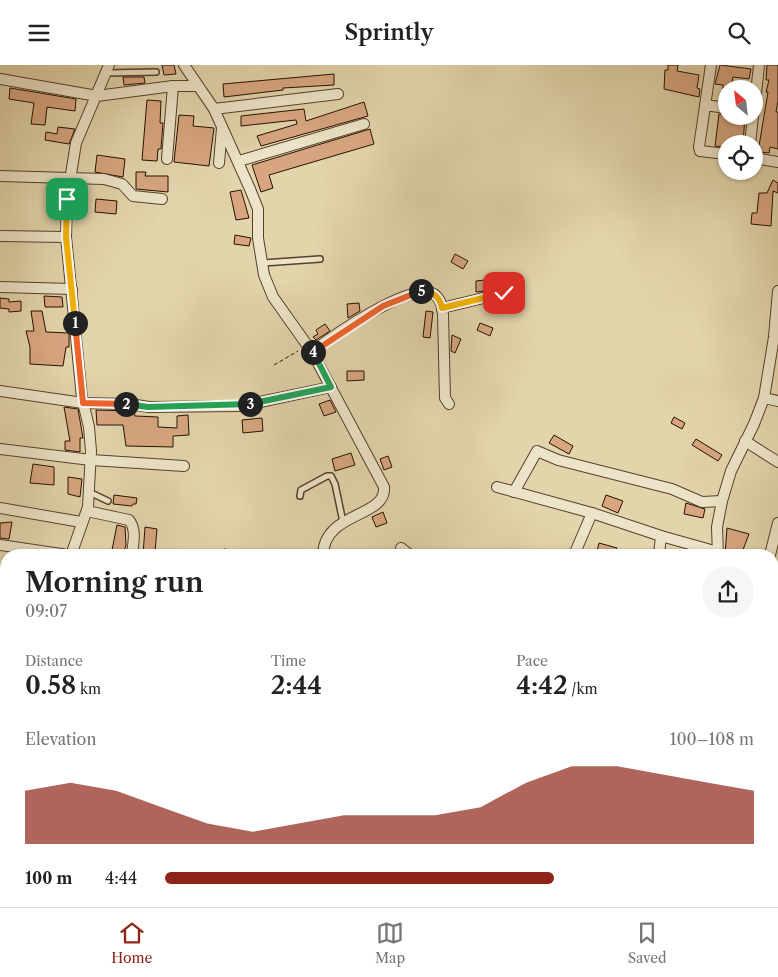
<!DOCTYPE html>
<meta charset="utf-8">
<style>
body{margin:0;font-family:"Libre Caslon Text",serif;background:#f6f6f6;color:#222;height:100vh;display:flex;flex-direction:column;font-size:19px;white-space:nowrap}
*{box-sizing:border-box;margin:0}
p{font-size:16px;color:#767676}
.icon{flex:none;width:28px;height:28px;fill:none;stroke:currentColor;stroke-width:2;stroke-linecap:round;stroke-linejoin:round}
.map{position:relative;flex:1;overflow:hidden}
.details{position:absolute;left:0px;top:484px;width:779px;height:359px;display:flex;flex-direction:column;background:#fff;border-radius:20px 20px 0 0;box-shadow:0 1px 4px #0004}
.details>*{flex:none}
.needle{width:32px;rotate:332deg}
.buttons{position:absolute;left:718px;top:15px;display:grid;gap:10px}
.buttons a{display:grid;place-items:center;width:45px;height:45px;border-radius:50%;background:#fff;box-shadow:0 1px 4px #0004;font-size:25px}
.pin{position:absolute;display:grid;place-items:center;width:42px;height:42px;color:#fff;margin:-21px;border-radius:10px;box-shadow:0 2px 8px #0006}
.km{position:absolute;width:25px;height:25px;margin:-12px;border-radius:50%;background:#222;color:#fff;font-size:14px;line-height:25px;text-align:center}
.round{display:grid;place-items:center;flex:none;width:52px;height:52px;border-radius:26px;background:#f6f6f6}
.headline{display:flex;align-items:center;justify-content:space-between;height:85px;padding:0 25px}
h1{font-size:28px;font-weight:600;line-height:38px}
.figures{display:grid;grid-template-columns:repeat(3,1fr);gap:8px;height:85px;padding:5px 25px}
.figures div{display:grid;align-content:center}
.figures b{font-size:25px;font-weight:600}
.figures small{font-size:14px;font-weight:400}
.figures p{font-size:14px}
.chart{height:140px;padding:10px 25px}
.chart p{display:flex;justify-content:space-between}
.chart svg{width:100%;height:90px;margin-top:5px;fill:#8f2418;opacity:.7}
ul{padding:0 25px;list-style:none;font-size:16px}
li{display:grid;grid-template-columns:80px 60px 1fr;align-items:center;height:38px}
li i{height:12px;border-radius:6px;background:#8f2418}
header{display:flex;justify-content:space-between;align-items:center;height:65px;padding:0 25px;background:#fff;font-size:22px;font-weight:600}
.tabs{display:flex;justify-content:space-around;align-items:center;height:70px;border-top:1px solid #e0e0e0;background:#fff;font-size:14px;color:#767676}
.tabs a{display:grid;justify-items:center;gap:2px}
.tabs .active{color:#8f2418}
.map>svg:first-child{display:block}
</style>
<header><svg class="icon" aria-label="menu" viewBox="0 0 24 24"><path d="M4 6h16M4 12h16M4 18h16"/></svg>Sprintly<svg class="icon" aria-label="search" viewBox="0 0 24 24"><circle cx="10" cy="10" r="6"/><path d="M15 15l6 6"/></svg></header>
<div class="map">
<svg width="778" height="842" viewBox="0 0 778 842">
<rect width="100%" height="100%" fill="#e2d4ab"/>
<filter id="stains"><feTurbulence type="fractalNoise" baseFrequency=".004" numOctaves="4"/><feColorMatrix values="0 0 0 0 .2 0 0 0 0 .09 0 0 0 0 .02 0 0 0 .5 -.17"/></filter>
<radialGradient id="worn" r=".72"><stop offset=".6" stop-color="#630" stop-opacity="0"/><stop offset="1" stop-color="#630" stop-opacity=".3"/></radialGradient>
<!-- building -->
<g fill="#d7a680" stroke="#281000">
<path d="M162,0H174L176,9L164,10Z"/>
<path d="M668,0H678L677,6L699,10L697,23L700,24L699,32L664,24L665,5H668Z"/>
<path d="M720,0L751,4L749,14L733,12L731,24H723V20L715,19Z"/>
<path d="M767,0H778V36L776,47H778V84L770,82L769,88L758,87L768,27H766L769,15H766Z"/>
<path d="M334,9V20L283,23V25L224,32L223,19Z"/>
<path d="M123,12H144L145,18L124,20Z"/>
<path d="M10,23L76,34L75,46L47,42L45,60L31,59L34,38L9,34Z"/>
<path d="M147,35L161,36L160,58H163L161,84H158L157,96L142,95Z"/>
<path d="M364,37L368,51L261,81L257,71L297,59L296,55L241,61V51L304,44L306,56Z"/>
<path d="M719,49L745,51L743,79H725V82L715,81Z"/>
<path d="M179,50L194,51L193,61L214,63L209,101L174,97Z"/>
<path d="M58,62L75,64L69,79L45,75L46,67L57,69Z"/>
<path d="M370,64L374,79L269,110L273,123L261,127L252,100Z"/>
<path d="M97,90L125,94L123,112L95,107Z"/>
<path d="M136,107H146L145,111H168V127L136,124Z"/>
<path d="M773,115L778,118V128L773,126L771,161L751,159L752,148H757L759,128H767Z"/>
<path d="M49,119L59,120L58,130L48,129Z"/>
<path d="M241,125L249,153L236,155L230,127Z"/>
<path d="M96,134L117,136L116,149L95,147Z"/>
<path d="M235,170L251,173L249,181L234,179Z"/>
<path d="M455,189L468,196L463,204L451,197Z"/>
<path d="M485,215V226L476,227V216Z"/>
<path d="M44,231L62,232L63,242H45Z"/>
<path d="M0,233L9,234V237L21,236V246L9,247V244L0,243Z"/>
<path d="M359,238L360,246L348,253L347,239Z"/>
<path d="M31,246H42L46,267L69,268V282H66L63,301L30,299V282L26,266H34Z"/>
<path d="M426,246L433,247L430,273L423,272Z"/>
<path d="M480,258L493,263L490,271L477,265Z"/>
<path d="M325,259L330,266L316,275L313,272L318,269L316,265Z"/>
<path d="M452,270L461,274L455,288L451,286Z"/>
<path d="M347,306H364V315L347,316Z"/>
<path d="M330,335L336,347L324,351L319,339Z"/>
<path d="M64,342L78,344L83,373H80V387L65,385V376H70Z"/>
<path d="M96,345L129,346L134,347L135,351L158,352V362L177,363V351L188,350L189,370L173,371V382L126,381L123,360H97Z"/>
<path d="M674,352L685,358L682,364L671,358Z"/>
<path d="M262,353L263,366L243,368L242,355Z"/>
<path d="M554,370L573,381L569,389L549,378Z"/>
<path d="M696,374L722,390L718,396L692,380Z"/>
<path d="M351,388L355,400L335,406L332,394Z"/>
<path d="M388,391L392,402L384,405L380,394Z"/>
<path d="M33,399L54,402V420L30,418Z"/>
<path d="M68,412L82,414L80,432L68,429Z"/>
<path d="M114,430L137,433L136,439H133L132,441L113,439Z"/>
<path d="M606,430L623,436L618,448L602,441Z"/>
<path d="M686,438L705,444L703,453L684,449Z"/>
<path d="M383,447L387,458L376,462L372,452Z"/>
<path d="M12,457L9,474L0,473V458Z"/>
<path d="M117,460L125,462L126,480L123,490H111Z"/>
<path d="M145,462L157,464L155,487H152L151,490H143Z"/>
<path d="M727,463L749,469L741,490H725Z"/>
<path d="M599,478L617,483L615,490H596Z"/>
<path d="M0,686L6,687V718L0,717Z"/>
</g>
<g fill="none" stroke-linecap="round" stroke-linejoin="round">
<!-- lane casing -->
<g stroke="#56412b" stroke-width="8">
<g id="lane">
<path d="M106,8L156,7"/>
<path d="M263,198L320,194"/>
<path d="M89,427L108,436"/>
<path d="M300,431L301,425L327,411H331L335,419L343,457"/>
</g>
</g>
<!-- street casing -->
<g stroke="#56412b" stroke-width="12">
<g id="street">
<path d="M184,0L214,44L250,124L258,144V173L264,210L273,232L312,287L384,422C387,453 324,446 323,490"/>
<path d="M711,0L699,82L700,86L726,89"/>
<path d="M0,14L97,31L173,21H198"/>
<path d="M705,40L726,43"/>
<path d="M214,44L338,29"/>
<path d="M754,48L759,0"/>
<path d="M750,79L753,51"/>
<path d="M754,93L778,97"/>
<path d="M167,94L173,21"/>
<path d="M239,96L364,59"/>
<path d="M219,98L222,63"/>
<path d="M0,111L104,114L122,119L133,131L162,134"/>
<path d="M0,171L66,172"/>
<path d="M0,222L72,224"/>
<path d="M442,243L504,228"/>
<path d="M312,287C331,272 412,215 434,229C441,234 442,242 443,250L445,333L449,339"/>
<path d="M0,326L83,338L130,339L149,342L241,341L331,322"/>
<path d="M764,333L778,336"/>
<path d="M745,376L778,397"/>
<path d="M0,384L91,395L184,401"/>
<path d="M497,422L592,448L661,471L718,487"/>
<path d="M514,427L537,386L558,395L672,424L702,437L722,436"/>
<path d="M0,443L81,457"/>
<path d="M87,446L129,455C137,465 133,478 132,490"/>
<path d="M0,480L68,490"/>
<path d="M401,483L410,490"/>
<path d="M71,490L88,442L91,386L89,362L82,333L66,172L67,134L76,78L109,0"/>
<path d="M574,490L592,448"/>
<path d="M659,490L661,471"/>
<path d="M718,490L717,462L722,436L731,406L754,359L764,333L774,272L778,226"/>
<path d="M770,490L778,458"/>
<path d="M772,509L778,511"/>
<path d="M0,530L6,531"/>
<path d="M0,599H6"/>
<path d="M772,606L778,607"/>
<path d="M0,665L6,666"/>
<path d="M0,746L6,747"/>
<path d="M0,789L6,790"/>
<path d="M58,836V842"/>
<path d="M197,836L211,842"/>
<path d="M620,836L637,842"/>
<path d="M762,836L778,841"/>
<path d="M673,842L674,836"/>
</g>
</g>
<!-- path -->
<g stroke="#281000" stroke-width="1" stroke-dasharray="4 2.5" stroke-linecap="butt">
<path d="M274,300L298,286"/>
<path d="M223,490L225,483"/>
</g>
<!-- lane -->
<use href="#lane" stroke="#ece3c8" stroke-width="5"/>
<!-- street -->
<use href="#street" stroke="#ece3c8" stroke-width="10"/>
</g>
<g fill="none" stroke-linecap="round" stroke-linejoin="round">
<!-- split-1 casing -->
<g stroke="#fff" stroke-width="10">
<path id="split-1" d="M67,134L66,172L75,258"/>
</g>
<!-- split-2 casing -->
<g stroke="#fff" stroke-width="10">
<path id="split-2" d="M75,258L83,338L126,339"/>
</g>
<!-- split-3 casing -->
<g stroke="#fff" stroke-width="10">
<path id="split-3" d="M126,339L148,342L250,339"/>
</g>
<!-- split-4 casing -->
<g stroke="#fff" stroke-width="10">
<path id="split-4" d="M250,339L331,322L313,287"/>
</g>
<!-- split-5 casing -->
<g stroke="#fff" stroke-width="10">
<path id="split-5" d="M313,287L383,241L421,226"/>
</g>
<!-- split-6 casing -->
<g stroke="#fff" stroke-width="10">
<path id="split-6" d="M421,226C432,226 440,232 442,243L504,228"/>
</g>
<!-- split-1 -->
<use href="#split-1" stroke="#f5b400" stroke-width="6"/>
<!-- split-2 -->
<use href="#split-2" stroke="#f0652b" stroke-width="6"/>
<!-- split-3 -->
<use href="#split-3" stroke="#22a559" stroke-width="6"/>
<!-- split-4 -->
<use href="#split-4" stroke="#22a559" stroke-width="6"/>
<!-- split-5 -->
<use href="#split-5" stroke="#f0652b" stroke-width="6"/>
<!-- split-6 -->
<use href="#split-6" stroke="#f5b400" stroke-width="6"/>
</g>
<rect width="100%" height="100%" filter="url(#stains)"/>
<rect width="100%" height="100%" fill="url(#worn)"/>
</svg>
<div class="buttons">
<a><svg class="needle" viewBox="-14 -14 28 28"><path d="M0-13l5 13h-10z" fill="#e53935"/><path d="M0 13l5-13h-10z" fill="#767676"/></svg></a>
<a><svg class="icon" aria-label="locate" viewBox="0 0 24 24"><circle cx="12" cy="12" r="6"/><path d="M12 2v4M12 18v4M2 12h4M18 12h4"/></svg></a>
</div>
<div class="pin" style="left:67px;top:134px;background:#1e9e55"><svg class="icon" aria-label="arrive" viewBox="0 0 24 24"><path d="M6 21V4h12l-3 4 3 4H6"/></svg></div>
<div class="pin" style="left:504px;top:228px;background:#d93025"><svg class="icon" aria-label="check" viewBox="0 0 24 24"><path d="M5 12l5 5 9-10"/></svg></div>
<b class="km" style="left:75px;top:258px">1</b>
<b class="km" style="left:126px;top:339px">2</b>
<b class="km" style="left:250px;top:339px">3</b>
<b class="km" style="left:313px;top:287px">4</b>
<b class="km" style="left:421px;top:226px">5</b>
<section class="details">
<div class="headline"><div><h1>Morning run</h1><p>09:07</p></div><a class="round"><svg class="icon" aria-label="share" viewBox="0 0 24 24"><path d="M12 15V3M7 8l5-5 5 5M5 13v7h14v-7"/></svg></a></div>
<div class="figures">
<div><p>Distance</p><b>0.58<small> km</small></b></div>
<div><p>Time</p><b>2:44</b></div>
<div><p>Pace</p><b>4:42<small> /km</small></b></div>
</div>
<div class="chart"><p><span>Elevation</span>100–108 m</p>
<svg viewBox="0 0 160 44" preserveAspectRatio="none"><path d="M0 44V18L10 14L20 18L30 26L40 34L50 38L60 34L70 30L80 30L90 30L100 26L110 14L120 6L130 6L140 10L150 14L160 18V44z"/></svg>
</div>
<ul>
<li><b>100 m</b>4:44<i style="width:66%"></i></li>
</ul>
</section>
</div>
<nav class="tabs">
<a class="active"><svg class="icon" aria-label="home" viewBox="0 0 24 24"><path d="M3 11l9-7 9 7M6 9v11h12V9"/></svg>Home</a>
<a><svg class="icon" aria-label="map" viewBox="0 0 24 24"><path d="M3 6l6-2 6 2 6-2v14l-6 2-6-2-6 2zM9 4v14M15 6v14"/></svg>Map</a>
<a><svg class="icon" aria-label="saved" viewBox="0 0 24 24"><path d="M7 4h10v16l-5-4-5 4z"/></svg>Saved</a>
</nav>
